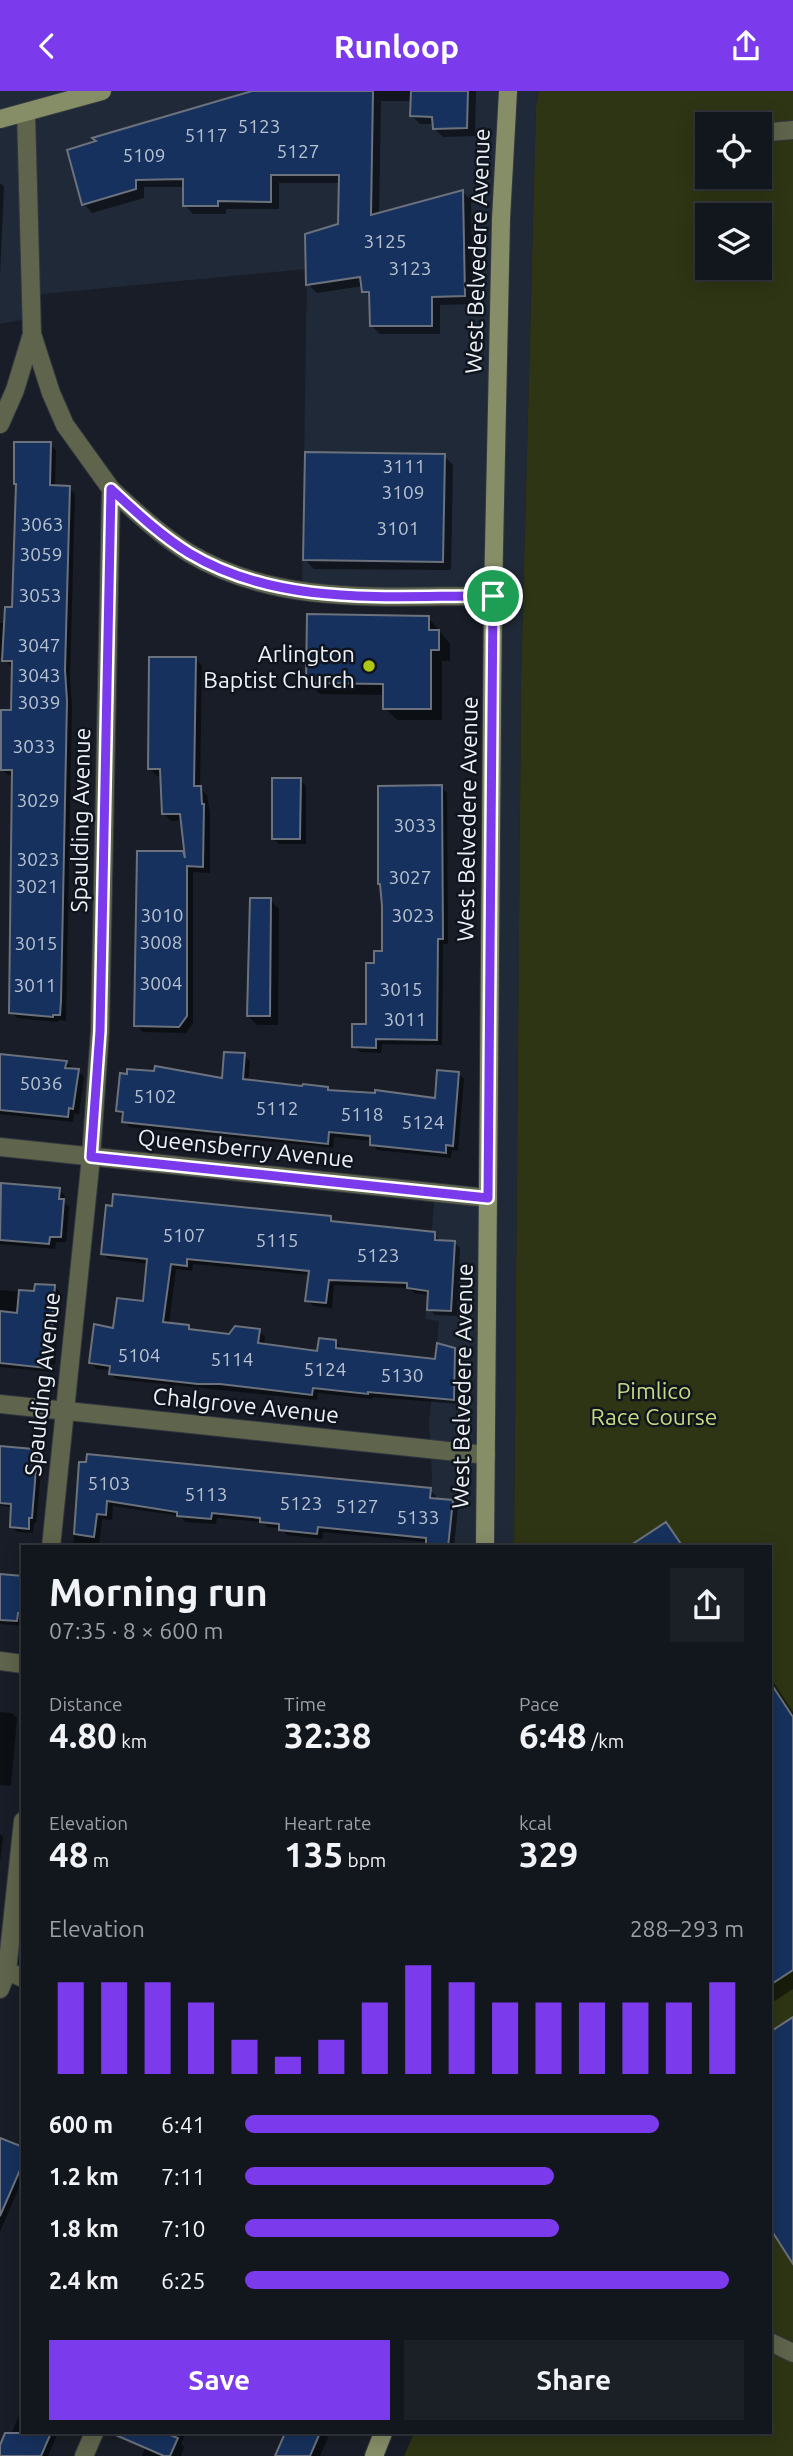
<!DOCTYPE html>
<meta charset="utf-8">
<style>
body{margin:0;font-family:Ubuntu,sans-serif;background:#1b1f26;color:#f1f3f6;height:100vh;display:flex;flex-direction:column;font-size:26px;white-space:nowrap}
*{box-sizing:border-box;margin:0}
p{font-size:23px;color:#9c9fa4}
.icon{flex:none;width:38px;height:38px;fill:none;stroke:currentColor;stroke-width:2;stroke-linecap:round;stroke-linejoin:round}
.map{position:relative;flex:1;overflow:hidden}
.side{position:absolute;left:21px;top:1454px;width:751px;height:889px;display:flex;flex-direction:column;background:#12161d;border-radius:0px;box-shadow:0 4px 18px #0003,0 0 0 2px #31353b}
.side>*{flex:none}
.fabs{position:absolute;left:695px;top:21px;display:grid;gap:14px}
.fabs a{display:grid;place-items:center;width:77px;height:77px;border-radius:0px;background:#12161d;box-shadow:0 4px 18px #0003,0 0 0 2px #31353b;font-size:35px}
.pin{position:absolute;display:grid;place-items:center;width:60px;height:60px;color:#fff;margin:-30px;border:4px solid #fff;border-radius:50%;box-shadow:0 2px 7px #0007}
.round{display:grid;place-items:center;flex:none;width:74px;height:74px;border-radius:0px;background:#1b1f26}
.summary{display:flex;align-items:center;justify-content:space-between;height:119px;padding:0 28px}
h1{font-size:38px;font-weight:600;line-height:52px}
.stats{display:grid;grid-template-columns:repeat(3,1fr);gap:10px;height:119px;padding:7px 28px}
.stats div{display:grid;align-content:center}
.stats b{font-size:35px;font-weight:600}
.stats small{font-size:19px;font-weight:400}
.stats p{font-size:19px}
.chart{height:196px;padding:14px 28px}
.chart p{display:flex;justify-content:space-between}
.chart svg{width:100%;height:126px;margin-top:7px;stroke:#7c3aed;stroke-width:6}
.primary-button{display:flex;gap:14px;margin-top:auto;padding:14px 28px}
.primary-button a{flex:1;height:80px;border-radius:0px;background:#7c3aed;color:#fff;font-size:28px;font-weight:600;line-height:80px;text-align:center}
.primary-button a+a{background:#1b1f26;color:#f1f3f6}
ul{padding:0 28px;list-style:none;font-size:23px}
li{display:grid;grid-template-columns:112px 84px 1fr;align-items:center;height:52px}
li i{height:18px;border-radius:9px;background:#7c3aed}
header{display:flex;justify-content:space-between;align-items:center;height:91px;padding:0 28px;background:#7c3aed;color:#fff;font-size:32px;font-weight:600}
.map>svg:first-child{display:block}
</style>
<header><svg class="icon" aria-label="back" viewBox="0 0 24 24"><path d="M15 5l-7 7 7 7"/></svg>Runloop<svg class="icon" aria-label="share" viewBox="0 0 24 24"><path d="M12 15V3M7 8l5-5 5 5M5 13v7h14v-7"/></svg></header>
<div class="map">
<svg width="793" height="2365" viewBox="0 0 793 2365">
<rect width="100%" height="100%" fill="#181d27"/>
<!-- built -->
<path fill="#202937" d="M0,0H539L536,16L521,592L514,1456H426L432,1385L429,1332L439,1230L425,1228L435,1098L486,1103L494,502L302,499L307,178L33,204L32,227L0,233Z"/>
<!-- green -->
<path fill="#2e3514" fill-rule="evenodd" d="M539,0H793V2365H404L414,2342H770V1456H514L521,592L536,16ZM707,33H760V86H707ZM707,124H760V177H707Z"/>
<!-- shadow -->
<g fill="#0007">
<path d="M259,0H476L475,45L443,46L434,37V33H420L412,25V10H381L379,124L463,101L471,109L473,213L440,214V243H380L371,234V207L364,200L363,195L317,202L308,193L340,135V92H279V118H226V123H193L185,114V96H144V107L92,122L84,113Z"/>
<path d="M0,92L4,96L0,184Z"/>
<path d="M50,353L56,359L55,396L69,397L75,403L70,586L72,617L66,930L58,929V931L17,927L11,921L14,685L8,684L2,679L13,621L14,575H10L4,567L0,566V532H5L14,518L17,394L16,393Z"/>
<path d="M444,365L453,374L451,479L314,478L305,469Z"/>
<path d="M428,526L450,553V570H442V629H397L385,617V604L320,603L308,591Z"/>
<path d="M195,568L202,575L200,697L207,704L210,721V782L193,781V932L186,942L143,941L136,934L182,762L186,766L183,729L171,730L164,723L162,685H157L150,678Z"/>
<path d="M300,689L306,695V753H279L273,747Z"/>
<path d="M441,696L447,702L448,853H443L442,954L382,953L381,962L360,961L354,955L367,935L376,874L384,862L382,795L380,793Z"/>
<path d="M270,809L279,818L278,934H257L248,925Z"/>
<path d="M244,964L250,970L248,991L327,998L330,1001L436,1009L458,982L464,988L458,1060L452,1059L451,1067L377,1059L372,1053V1050L334,1046L333,1057L129,1036L118,1020L223,989Z"/>
<path d="M0,965L66,972L78,980L84,986L79,1023L74,1022L73,1031L0,1023Z"/>
<path d="M0,1093L59,1099L65,1105L64,1111L69,1116L66,1151H56L55,1158L0,1153Z"/>
<path d="M330,1126L336,1132L435,1143L440,1151H454L460,1157L457,1225L435,1224L429,1218V1204L414,1202L410,1197L334,1194L332,1217L313,1215L307,1209L310,1184L193,1173L192,1180L176,1178L169,1233L188,1236L192,1240L230,1245L259,1240L265,1246L264,1255L318,1262L336,1251L342,1257L341,1260L437,1270L455,1258L461,1264L459,1313L373,1306V1308L318,1302L317,1309L116,1288L111,1282V1279L97,1278L91,1272L115,1239L145,1212L149,1173L109,1168L103,1163Z"/>
<path d="M55,1196L60,1201L55,1274L52,1273L51,1281L0,1276V1199L36,1202Z"/>
<path d="M0,1356L32,1359L42,1373L36,1432H34L33,1442L17,1441L12,1436L13,1417L0,1414Z"/>
<path d="M81,1373L430,1399L436,1405V1409L452,1411L458,1416L454,1456H427L428,1451L323,1441L322,1448L287,1444L280,1437L267,1436L263,1431L217,1427L216,1433L185,1431L180,1425L113,1415L112,1429L102,1428L99,1456H73Z"/>
<path d="M666,1433L685,1456H631Z"/>
<path d="M0,1485L23,1487L22,1535L0,1533Z"/>
<path d="M770,1586L793,1621V1898L770,1913Z"/>
<path d="M0,1621L12,1622L17,1627L11,1695L0,1694Z"/>
<path d="M0,1743L3,1746L0,1771Z"/>
<path d="M0,2049L23,2058V2087L0,2141Z"/>
<path d="M23,2314V2342H58L48,2365H0V2359L8,2351Z"/>
<path d="M136,2342H186L181,2353L184,2356L181,2365H142L145,2357L134,2347Z"/>
<path d="M287,2342H330L320,2365H278Z"/>
</g>
<!-- building -->
<g fill="#16315d" stroke="#6b727d" stroke-width="2">
<path d="M252,0H373L371,124L463,99L465,205L432,206V235H370L369,201H362L360,186L306,194L305,143L338,133L339,84H271V111L218,110V115H183V88L136,89V98L82,114L67,59L96,50L92,47Z"/>
<path d="M411,0H468L467,37L433,38L432,26L410,25Z"/>
<path d="M14,351H51L50,394L70,395L65,579L67,610L61,910L60,924H53V926L9,922L12,679H1V619H11L12,570H2L5,516H12L16,393H14Z"/>
<path d="M305,361L445,363L443,471L303,469Z"/>
<path d="M307,523L429,525V539H439V559H431V618H383V593L306,592Z"/>
<path d="M149,566H196L194,695H201L202,713H204L203,776L187,775V925L179,936L134,935L137,760H183L185,767L180,723H162L160,678H148Z"/>
<path d="M272,687H301L300,748H272Z"/>
<path d="M442,694L443,848H438L437,949L376,948V957L352,956V933H366V872H374V860H382V815L380,793H378V695Z"/>
<path d="M250,807H271L270,925H247Z"/>
<path d="M224,961L245,962L243,988L302,995L303,993L328,996V999L375,1002V999L435,1007L437,979L459,981L453,1055L446,1054V1062L370,1054V1045L329,1041L328,1053L122,1031L123,1021L116,1020L120,982L127,983V978L154,980L155,975L222,987Z"/>
<path d="M0,963L67,970L65,977L79,978L73,1018L69,1017L68,1026L0,1019Z"/>
<path d="M1,1092L60,1097L59,1108H64L61,1146H50L49,1153L0,1149Z"/>
<path d="M113,1103L331,1125V1130L435,1141V1149L455,1150L451,1220L427,1219L428,1200L407,1197V1192L329,1189L326,1212L305,1210L309,1180L187,1168V1175L171,1173L163,1231L189,1234V1238L229,1243L235,1235L260,1238L258,1252L317,1260L319,1247L336,1249V1257L435,1268L437,1252L455,1257L454,1309L368,1301V1303L313,1297L312,1304L220,1293H198L109,1283L110,1275L89,1272L94,1233L113,1237L117,1207L143,1210L147,1168L101,1163L106,1114L112,1115Z"/>
<path d="M35,1193L55,1194L50,1269H47L46,1277L0,1272V1220L17,1222L19,1199L34,1200Z"/>
<path d="M0,1355L33,1358V1365L37,1366L32,1427H29V1438L10,1436L11,1413L0,1412Z"/>
<path d="M87,1363L431,1397L430,1407L453,1409L448,1456H426V1447L318,1436L317,1443L279,1439V1433L260,1431V1427L212,1422L211,1428L177,1425V1421L107,1410L106,1424L97,1423L94,1446L74,1443L79,1371H86Z"/>
<path d="M666,1431L683,1456H628Z"/>
<path d="M0,1483L23,1485V1523L18,1522L17,1530L0,1529Z"/>
<path d="M770,1591L793,1626V1879L770,1894Z"/>
<path d="M793,1926V2173L770,2137V1941Z"/>
<path d="M0,2047L23,2056V2072L0,2125Z"/>
<path d="M5,2342H51L41,2365H0V2354Z"/>
<path d="M111,2342H165L178,2347L170,2365H164Z"/>
<path d="M285,2342H320L310,2365H275Z"/>
</g>
<g fill="none" stroke-linecap="round" stroke-linejoin="round">
<!-- street casing -->
<g stroke="#323740" stroke-width="20">
<g id="street">
<path d="M26,22L32,243L51,302L65,334L111,398L100,940L91,1066L51,1456"/>
<path d="M760,42L793,39"/>
<path d="M0,333L15,299L32,243"/>
<path d="M111,398C136,421 160,444 189,462C281,517 390,504 493,505"/>
<path d="M0,1056L488,1107"/>
<path d="M0,1313L486,1364"/>
<path d="M0,1570L23,1573"/>
<path d="M0,1877L23,1887"/>
<path d="M0,1898L7,1880L23,1730"/>
<path d="M770,2251L793,2262"/>
<path d="M84,2365L94,2342"/>
</g>
</g>
<!-- secondary casing -->
<g stroke="#323740" stroke-width="20">
<g id="secondary">
<path d="M0,28L102,0"/>
<path d="M485,1456L493,505L501,128L508,0"/>
<path d="M374,2365L383,2342"/>
</g>
</g>
<!-- street -->
<use href="#street" stroke="#5f654c" stroke-width="18"/>
<!-- secondary -->
<use href="#secondary" stroke="#858e67" stroke-width="18"/>
</g>
<g fill="none" stroke-linecap="round" stroke-linejoin="round">
<!-- route casing -->
<g stroke="#fff" stroke-width="14">
<path id="route" d="M111,398C136,421 160,444 189,462C281,517 391,504 493,505L488,1107L91,1066L100,940Z"/>
</g>
<!-- route -->
<use href="#route" stroke="#7c3aed" stroke-width="9"/>
</g>
<!-- markers -->
<circle fill="#acc612" stroke="#0f141d" stroke-width="2.5" cx="369" cy="575" r="7"/>
<g text-anchor="middle" dominant-baseline="central" stroke-width="5" stroke-linejoin="round" paint-order="stroke">
<!-- number labels -->
<g font-size="19" fill="#b7c2d1">
<text x="259" y="35">5123</text>
<text x="206" y="44">5117</text>
<text x="298" y="60">5127</text>
<text x="144" y="64">5109</text>
<text x="385" y="150">3125</text>
<text x="410" y="177">3123</text>
<text x="404" y="375">3111</text>
<text x="403" y="401">3109</text>
<text x="42" y="433">3063</text>
<text x="398" y="437">3101</text>
<text x="41" y="463">3059</text>
<text x="40" y="504">3053</text>
<text x="39" y="554">3047</text>
<text x="39" y="584">3043</text>
<text x="39" y="611">3039</text>
<text x="34" y="655">3033</text>
<text x="38" y="709">3029</text>
<text x="415" y="734">3033</text>
<text x="38" y="768">3023</text>
<text x="410" y="786">3027</text>
<text x="37" y="795">3021</text>
<text x="162" y="824">3010</text>
<text x="413" y="824">3023</text>
<text x="161" y="851">3008</text>
<text x="36" y="852">3015</text>
<text x="161" y="892">3004</text>
<text x="35" y="894">3011</text>
<text x="401" y="898">3015</text>
<text x="405" y="928">3011</text>
<text x="41" y="992">5036</text>
<text x="155" y="1005">5102</text>
<text x="277" y="1017">5112</text>
<text x="362" y="1023">5118</text>
<text x="423" y="1031">5124</text>
<text x="184" y="1144">5107</text>
<text x="277" y="1149">5115</text>
<text x="378" y="1164">5123</text>
<text x="139" y="1264">5104</text>
<text x="232" y="1268">5114</text>
<text x="325" y="1278">5124</text>
<text x="402" y="1284">5130</text>
<text x="109" y="1392">5103</text>
<text x="206" y="1403">5113</text>
<text x="301" y="1412">5123</text>
<text x="357" y="1415">5127</text>
<text x="418" y="1426">5133</text>
</g>
<!-- street labels -->
<g font-size="23" fill="#edf2f8" stroke="#0f141d">
<text transform="translate(477 160) rotate(-88)">West Belvedere Avenue</text>
<text transform="translate(467 728) rotate(-89)">West Belvedere Avenue</text>
<text transform="translate(80 729) rotate(-89)">Spaulding Avenue</text>
<text transform="translate(246 1057) rotate(6)">Queensberry Avenue</text>
<text transform="translate(42 1293) rotate(-84)">Spaulding Avenue</text>
<text transform="translate(462 1295) rotate(-89)">West Belvedere Avenue</text>
<text transform="translate(246 1314) rotate(6)">Chalgrove Avenue</text>
</g>
<!-- poi labels -->
<g font-size="23" fill="#edf2f8" stroke="#0f141d" text-anchor="end">
<text x="355" y="562">Arlington<tspan x="355" dy="26">Baptist Church</tspan></text>
</g>
<!-- park labels -->
<g font-size="23" fill="#c6d980" stroke="#0f141d">
<text x="654" y="1299">Pimlico<tspan x="654" dy="26">Race Course</tspan></text>
</g>
</g>
</svg>
<div class="fabs">
<a><svg class="icon" aria-label="locate" viewBox="0 0 24 24"><circle cx="12" cy="12" r="6"/><path d="M12 2v4M12 18v4M2 12h4M18 12h4"/></svg></a>
<a><svg class="icon" aria-label="layers" viewBox="0 0 24 24"><path d="M12 4l9 5-9 5-9-5zM3 14l9 5 9-5"/></svg></a>
</div>
<div class="pin" style="left:493px;top:505px;background:#1e9e55"><svg class="icon" aria-label="arrive" viewBox="0 0 24 24"><path d="M6 21V4h12l-3 4 3 4H6"/></svg></div>
<section class="side">
<div class="summary"><div><h1>Morning run</h1><p>07:35 · 8 × 600 m</p></div><a class="round"><svg class="icon" aria-label="share" viewBox="0 0 24 24"><path d="M12 15V3M7 8l5-5 5 5M5 13v7h14v-7"/></svg></a></div>
<div class="stats">
<div><p>Distance</p><b>4.80<small> km</small></b></div>
<div><p>Time</p><b>32:38</b></div>
<div><p>Pace</p><b>6:48<small> /km</small></b></div>
</div>
<div class="stats">
<div><p>Elevation</p><b>48<small> m</small></b></div>
<div><p>Heart rate</p><b>135<small> bpm</small></b></div>
<div><p>kcal</p><b>329</b></div>
</div>
<div class="chart"><p><span>Elevation</span>288–293 m</p>
<svg viewBox="0 0 160 44" preserveAspectRatio="none"><path d="M5 44V12M15 44V12M25 44V12M35 44V19M45 44V32M55 44V38M65 44V32M75 44V19M85 44V6M95 44V12M105 44V19M115 44V19M125 44V19M135 44V19M145 44V19M155 44V12"/></svg>
</div>
<ul>
<li><b>600 m</b>6:41<i style="width:83%"></i></li>
<li><b>1.2 km</b>7:11<i style="width:62%"></i></li>
<li><b>1.8 km</b>7:10<i style="width:63%"></i></li>
<li><b>2.4 km</b>6:25<i style="width:97%"></i></li>
</ul>
<div class="primary-button"><a>Save</a><a>Share</a></div>
</section>
</div>
